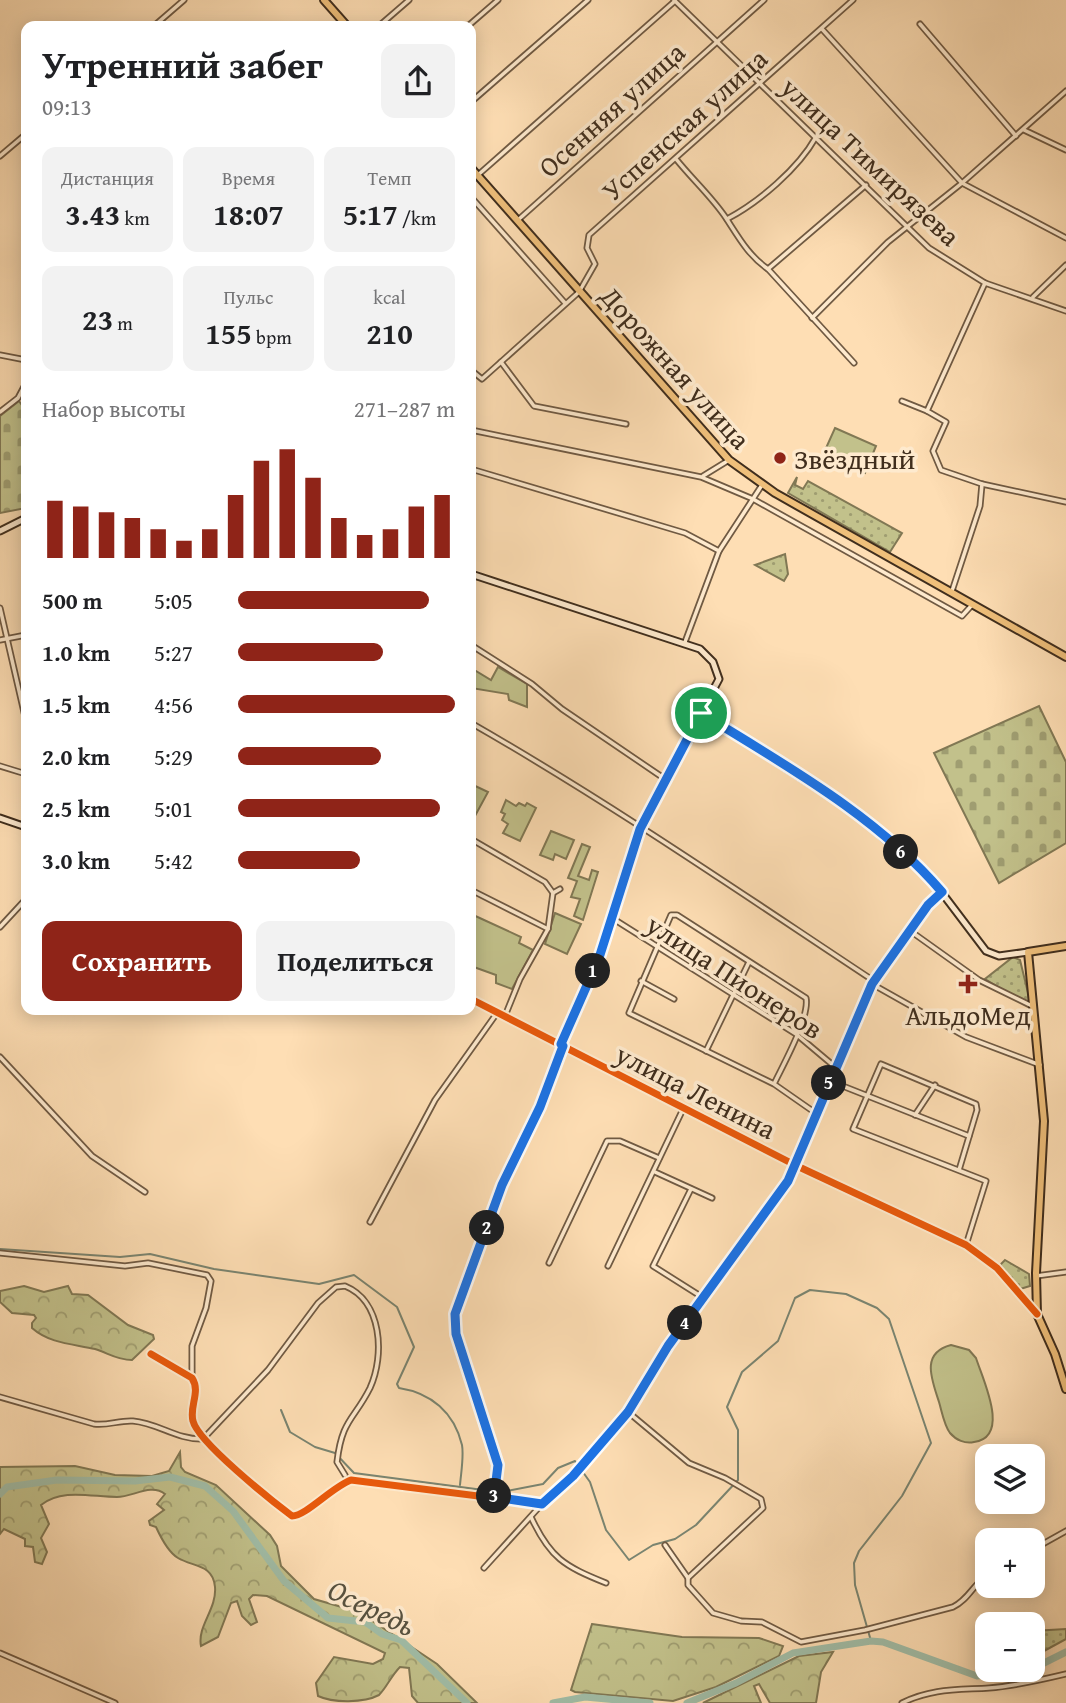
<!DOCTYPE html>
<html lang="ru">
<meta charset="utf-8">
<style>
body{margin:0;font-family:"Gentium Book Plus",serif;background:#f2f2f2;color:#202124;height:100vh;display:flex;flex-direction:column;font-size:26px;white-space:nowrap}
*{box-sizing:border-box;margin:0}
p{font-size:23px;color:#757577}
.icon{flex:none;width:38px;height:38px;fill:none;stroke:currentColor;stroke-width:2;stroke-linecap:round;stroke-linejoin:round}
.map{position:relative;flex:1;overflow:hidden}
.sheet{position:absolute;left:21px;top:21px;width:455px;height:994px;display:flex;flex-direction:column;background:#fff;border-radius:14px;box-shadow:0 4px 18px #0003}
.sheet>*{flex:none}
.fabs{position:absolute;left:975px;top:1444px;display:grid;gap:14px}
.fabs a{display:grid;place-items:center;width:70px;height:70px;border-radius:14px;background:#fff;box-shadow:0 4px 18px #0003;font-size:35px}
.pin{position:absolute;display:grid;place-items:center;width:60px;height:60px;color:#fff;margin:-30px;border:4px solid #fff;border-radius:50%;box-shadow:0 2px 7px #0007}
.km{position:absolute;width:35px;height:35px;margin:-18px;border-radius:50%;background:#222;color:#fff;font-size:19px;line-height:35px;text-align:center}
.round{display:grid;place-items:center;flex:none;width:74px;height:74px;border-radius:14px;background:#f2f2f2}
.headline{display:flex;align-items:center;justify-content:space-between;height:119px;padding:0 21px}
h1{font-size:38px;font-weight:700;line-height:52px}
.metrics{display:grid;grid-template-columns:repeat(3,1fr);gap:10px;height:119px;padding:7px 21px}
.metrics div{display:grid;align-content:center;border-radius:14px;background:#f2f2f2;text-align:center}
.metrics b{font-size:30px;font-weight:700}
.metrics small{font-size:19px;font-weight:400}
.metrics p{font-size:19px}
.chart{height:196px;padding:14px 21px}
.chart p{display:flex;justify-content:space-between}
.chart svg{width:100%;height:126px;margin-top:7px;stroke:#8f2418;stroke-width:6}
.action{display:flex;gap:14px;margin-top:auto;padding:14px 21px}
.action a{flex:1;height:80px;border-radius:14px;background:#8f2418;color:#fff;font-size:28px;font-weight:700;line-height:80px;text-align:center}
.action a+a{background:#f2f2f2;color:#202124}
ul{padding:0 21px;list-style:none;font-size:23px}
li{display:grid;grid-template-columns:112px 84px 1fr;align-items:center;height:52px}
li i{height:18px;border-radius:9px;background:#8f2418}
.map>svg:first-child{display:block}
</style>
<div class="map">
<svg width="1066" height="1703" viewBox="0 0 1066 1703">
<defs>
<pattern id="forest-crowns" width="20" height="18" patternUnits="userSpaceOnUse" patternTransform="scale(1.75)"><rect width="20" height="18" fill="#c2c18b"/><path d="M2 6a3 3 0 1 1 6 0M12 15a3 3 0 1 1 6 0" fill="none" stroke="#9f9d71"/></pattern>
<pattern id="cemetery-stones" width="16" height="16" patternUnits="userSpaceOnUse" patternTransform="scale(1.75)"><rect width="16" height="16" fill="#c2c18b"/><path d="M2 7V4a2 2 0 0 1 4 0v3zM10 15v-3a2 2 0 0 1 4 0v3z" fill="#9f9d71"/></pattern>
<pattern id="park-dots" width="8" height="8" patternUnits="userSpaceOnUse" patternTransform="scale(1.75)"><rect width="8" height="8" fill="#c2c18b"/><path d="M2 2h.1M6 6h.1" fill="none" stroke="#9f9d71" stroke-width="1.8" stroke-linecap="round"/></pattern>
</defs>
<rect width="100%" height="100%" fill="#fedeb4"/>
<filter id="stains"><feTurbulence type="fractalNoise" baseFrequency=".00286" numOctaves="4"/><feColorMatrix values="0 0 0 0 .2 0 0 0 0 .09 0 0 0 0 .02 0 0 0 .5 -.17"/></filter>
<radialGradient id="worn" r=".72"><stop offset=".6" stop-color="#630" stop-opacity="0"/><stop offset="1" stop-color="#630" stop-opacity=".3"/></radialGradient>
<!-- forest -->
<g fill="url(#forest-crowns)" stroke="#817854" stroke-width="2">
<path d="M24,1286L44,1292L68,1286L72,1294L88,1295L128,1325L153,1335L154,1339L132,1360C117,1360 108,1353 95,1349C74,1344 50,1344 32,1328V1323L36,1318L34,1315L12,1313L0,1302V1291Z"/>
<path d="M180,1452L181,1467L185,1472L216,1485L270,1535L277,1546L281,1566L314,1599L359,1612L437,1664L477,1703H418L412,1696L409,1668L400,1667C391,1676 387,1687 379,1695C364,1703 333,1703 318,1696L316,1683L334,1657L373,1664L383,1659L385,1653L267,1596L253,1595L249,1599L257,1622L251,1625L242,1616L237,1601L231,1603L218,1637L201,1646C197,1626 217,1609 215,1587C213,1564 193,1567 178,1558C168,1552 161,1538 156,1527L150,1525L149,1521L164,1510L157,1504L165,1494C151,1483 133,1497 117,1497C92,1497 62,1488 41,1505L49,1524L41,1538L47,1552L42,1564L35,1562L33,1547L25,1546V1539L4,1529L0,1534V1467L75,1466L115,1475L152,1476L169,1471Z"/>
<path d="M592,1624L682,1637L759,1638L783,1646L779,1656L716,1687L673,1701L575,1692L571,1690Z"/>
<path d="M833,1652L821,1672L816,1703H770L759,1684L754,1686L761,1703H703L799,1656Z"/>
</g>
<!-- cemetery -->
<g fill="url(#cemetery-stones)" stroke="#817854" stroke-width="2">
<path d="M19,401L26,411V508L0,513V416Z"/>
<path d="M1039,706L1066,762V843L999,883L934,753Z"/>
</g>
<!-- park -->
<g fill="url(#park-dots)" stroke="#817854" stroke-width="2">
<path d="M797,477L795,485L803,489L808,481L902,533L890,552L788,493Z"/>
<path d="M785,554L788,574L784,581L755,565Z"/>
<path d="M1013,957L1020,960L1030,1001L1024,1003L985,979Z"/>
<path d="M1005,1260L1029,1274L1030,1286L1020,1289L1000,1265Z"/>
<path d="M1066,1629V1639L1033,1657V1631Z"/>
</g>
<!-- garden -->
<g fill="#c2c18b" stroke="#817854" stroke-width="2">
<path d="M835,428L876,446L865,473L822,457Z"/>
<path d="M498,667L527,684V707L509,700L508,694L471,688V668L491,680Z"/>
<path d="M471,784L488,792L475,816L471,814Z"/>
<path d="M506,800L516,806L519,803L525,806L527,803L536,808L520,841L503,833L508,824L502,820L505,814L501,812Z"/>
<path d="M551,831L574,840L566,859L555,854L553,860L540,855Z"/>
<path d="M582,844L590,847L578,876L589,880L592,870L598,872L583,920L574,916L580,899L571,897L577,881L568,878Z"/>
<path d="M555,913L581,924L567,954L545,944Z"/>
<path d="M471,914L521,937L519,943L533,950L512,989L496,983V975L471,966Z"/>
<path d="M951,1345L969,1350L976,1358C983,1380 1011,1437 974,1442C965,1444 956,1440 950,1433C944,1425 942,1412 939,1402C932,1380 920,1353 951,1345Z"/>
</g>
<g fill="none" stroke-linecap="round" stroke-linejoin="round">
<!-- stream -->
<g stroke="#7a8470" stroke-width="2">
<path d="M0,1249L120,1257L150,1254L214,1269L319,1284L354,1275L397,1307L414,1347L397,1384L399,1388C431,1393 454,1412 462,1445C464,1456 461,1473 460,1485"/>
<path d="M281,1410L290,1432L315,1447L335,1453L354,1473L491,1491"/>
<path d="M501,1492L543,1484L558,1468L575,1461L590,1482L606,1530L629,1560L653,1545L675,1539L696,1525L738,1480V1430L727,1407L742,1372L778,1341L795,1298L810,1290L846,1294L877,1308L889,1319L931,1443L902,1496L859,1551L854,1563L855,1585L871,1641"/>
</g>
<!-- river -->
<g stroke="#a1bda7" stroke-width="7">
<path d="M0,1494L7,1487L57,1480L135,1481L170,1477L205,1486L233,1511L284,1581L328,1618L365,1622L382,1634L401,1640L467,1703"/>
<path d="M1032,1669L1066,1652"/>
<path d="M553,1703L585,1697L650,1703"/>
<path d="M687,1703L736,1683L793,1653L871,1641L883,1642L977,1676L1026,1670"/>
</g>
<!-- street casing -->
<g stroke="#705a43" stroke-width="7">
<g id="street">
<path d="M674,0L929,248L985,283L1066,311"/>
<path d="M920,24L1016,136"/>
<path d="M154,26L184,0"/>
<path d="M379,26L409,0"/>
<path d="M468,26L498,0"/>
<path d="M822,29L962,183L1066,238"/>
<path d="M471,102L588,0"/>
<path d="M1024,130L1066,150"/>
<path d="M0,156L26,134"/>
<path d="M676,159C692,179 712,197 726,218C739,238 749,256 768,269L854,363"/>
<path d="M478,175L675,1"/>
<path d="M471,197L565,303"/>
<path d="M727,219C759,202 798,169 816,137"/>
<path d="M518,220L764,0"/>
<path d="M768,269L866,185"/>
<path d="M985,283L927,411L946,422L933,451L941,470L982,484L1066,502"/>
<path d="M1033,297L1066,265"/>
<path d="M812,318L888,242L962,183L1066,91"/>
<path d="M0,355L26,360"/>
<path d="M501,362L534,406L626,424"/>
<path d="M471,370L482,379L579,292L595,264L587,248L589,235L853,0"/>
<path d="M902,401L927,411"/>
<path d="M0,412L18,398L26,383"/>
<path d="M471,430L701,477L753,499L962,616L972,605"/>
<path d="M471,469L685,533L719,551"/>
<path d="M703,476L729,460"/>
<path d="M952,591L980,506L982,484"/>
<path d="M0,608L26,721"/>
<path d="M0,640L26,635"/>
<path d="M685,642L719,551L762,485"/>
<path d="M471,645L532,684L562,709L665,779"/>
<path d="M471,723C609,802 741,893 874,981"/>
<path d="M0,766L26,774"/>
<path d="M471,839L545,882L553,893L548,929L520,979L505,1016"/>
<path d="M471,890L548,929"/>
<path d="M553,893L560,889"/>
<path d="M612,918L796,1034L834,1066"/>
<path d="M0,927L26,899"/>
<path d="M909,930L979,980L1032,1006"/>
<path d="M641,981L674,999"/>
<path d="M872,984L966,1037L1040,1065"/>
<path d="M561,1044L599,958L640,829L701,713"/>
<path d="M706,1051L749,962"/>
<path d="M0,1057L92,1156L145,1192"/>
<path d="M830,1081L969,1136"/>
<path d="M774,1084C783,1065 810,1017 806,998L677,915H671L629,1013L774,1084L817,1114"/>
<path d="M915,1115L935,1085"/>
<path d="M959,1170L977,1110L976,1104L881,1064L853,1129L986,1181L966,1245"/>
<path d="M655,1172L712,1198"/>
<path d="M691,1189L653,1266L702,1297"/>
<path d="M370,1222L435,1100L497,1013"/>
<path d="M0,1253L125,1266L148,1263L207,1275L211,1281L206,1308L192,1346V1377"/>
<path d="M549,1263L607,1141H620L659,1158"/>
<path d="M608,1266L684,1107"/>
<path d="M1036,1276L1066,1272"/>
<path d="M151,1354L192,1378C201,1392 189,1406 193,1421C198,1442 272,1501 292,1516C306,1516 332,1487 351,1480L542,1504L573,1477L628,1412L668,1346L788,1181L872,984L928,905L942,892"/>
<path d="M0,1397L94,1424C108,1426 119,1420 133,1421C158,1423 177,1440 203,1439"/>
<path d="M628,1412L689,1463L725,1478L761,1499L763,1508L688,1578V1585L713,1613L741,1621L762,1622L801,1642L865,1630L953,1607C968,1600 973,1585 987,1575"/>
<path d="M203,1439L268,1370L318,1303L336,1287L345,1286C382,1301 385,1355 370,1388C354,1420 342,1419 337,1462L345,1475"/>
<path d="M494,1497L498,1465L456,1334L455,1314L502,1185L540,1107L563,1046"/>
<path d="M531,1517C550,1558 564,1566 606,1583"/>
<path d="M665,1545L688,1578"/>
<path d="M1032,1550L1066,1531"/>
<path d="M484,1568L542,1504"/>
<path d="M0,1653L115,1703"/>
<path d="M902,1703C932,1688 958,1690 989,1688C1015,1686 1041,1680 1066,1674"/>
</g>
</g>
<!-- secondary casing -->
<g stroke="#402e1d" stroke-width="9">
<g id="secondary">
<path d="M0,531L26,518"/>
<path d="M471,574L700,649L713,662L719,679L701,713L854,812L933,881L986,951L999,956L1028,952"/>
<path d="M0,818L26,827"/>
<path d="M471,999L797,1166L966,1245L997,1268L1037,1314"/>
</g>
</g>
<!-- primary casing -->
<g stroke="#402e1d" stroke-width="10">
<g id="primary">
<path d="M324,0L347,26"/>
<path d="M471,168L729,460L775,493L1066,657"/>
<path d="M1066,946L1028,952L1044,1121L1036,1273L1037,1314L1055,1354L1066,1389"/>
</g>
</g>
<!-- street -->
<use href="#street" stroke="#feeace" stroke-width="3.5"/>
<!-- secondary -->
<use href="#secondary" stroke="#feeace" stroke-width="5"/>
<!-- primary -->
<use href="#primary" stroke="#efbf7a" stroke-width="6"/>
<!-- cycleway casing -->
<g stroke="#feeace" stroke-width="11">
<g id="cycleway">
<path d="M471,999L797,1166L966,1245L997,1268L1037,1314"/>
<path d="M151,1354L192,1378C201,1392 189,1406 193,1421C198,1442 272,1501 292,1516C306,1516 332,1487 351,1480L542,1504L573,1477L628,1412L668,1346L788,1181L872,984L928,905L942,892"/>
</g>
</g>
<!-- cycleway -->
<use href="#cycleway" stroke="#e8590c" stroke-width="7"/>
</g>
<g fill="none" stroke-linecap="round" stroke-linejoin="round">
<!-- route casing -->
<g stroke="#fff" stroke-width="14">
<path id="route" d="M701,713C785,765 877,816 942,892L928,905L872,984L788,1181L668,1346L628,1412L573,1476L542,1504L494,1497L498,1465L456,1334L455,1314L502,1185L540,1107L563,1046L561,1044L599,958L640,829Z"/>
</g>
<!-- route -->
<use href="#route" stroke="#1a73e8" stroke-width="9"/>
</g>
<!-- markers -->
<g fill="#8f2418" stroke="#feeace" stroke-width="2.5">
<circle cx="780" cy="458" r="7"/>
<path d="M964.5 973.5h7v7h7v7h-7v7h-7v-7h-7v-7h7z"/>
</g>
<g text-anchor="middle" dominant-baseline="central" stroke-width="7" stroke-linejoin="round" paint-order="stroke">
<!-- street labels -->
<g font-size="28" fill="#402e1d" stroke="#feeace">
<text transform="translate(611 109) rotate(-42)">Осенняя улица</text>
<text transform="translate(684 124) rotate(-42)">Успенская улица</text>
<text transform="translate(871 161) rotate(43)">улица Тимирязева</text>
<text transform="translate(676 367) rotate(48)">Дорожная улица</text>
<text transform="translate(735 976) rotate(33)">улица Пионеров</text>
<text transform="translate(696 1091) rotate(27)">улица Ленина</text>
</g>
<!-- poi labels -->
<g font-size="28" fill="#402e1d" stroke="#feeace" text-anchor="start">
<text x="794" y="458">Звёздный</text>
<text x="968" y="1014" text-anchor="middle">АльдоМед</text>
</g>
<!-- water labels -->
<g font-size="30" font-style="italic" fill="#585240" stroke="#feeace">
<text transform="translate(372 1607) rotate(26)">Осередь</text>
</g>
</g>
<rect width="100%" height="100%" filter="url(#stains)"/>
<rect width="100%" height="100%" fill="url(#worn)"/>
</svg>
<div class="fabs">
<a><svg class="icon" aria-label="layers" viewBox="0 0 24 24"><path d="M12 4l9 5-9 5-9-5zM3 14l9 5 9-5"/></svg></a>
<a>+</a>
<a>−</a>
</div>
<div class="pin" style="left:701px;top:713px;background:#1e9e55"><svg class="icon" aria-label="arrive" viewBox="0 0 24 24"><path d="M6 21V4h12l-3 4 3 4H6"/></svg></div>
<b class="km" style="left:593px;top:971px">1</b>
<b class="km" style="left:487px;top:1228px">2</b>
<b class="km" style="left:494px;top:1496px">3</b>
<b class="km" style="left:685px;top:1323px">4</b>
<b class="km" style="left:829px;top:1083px">5</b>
<b class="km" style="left:901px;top:852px">6</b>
<section class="sheet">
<div class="headline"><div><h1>Утренний забег</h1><p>09:13</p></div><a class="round"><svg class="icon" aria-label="share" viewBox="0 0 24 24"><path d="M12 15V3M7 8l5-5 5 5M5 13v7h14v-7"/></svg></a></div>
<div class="metrics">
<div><p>Дистанция</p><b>3.43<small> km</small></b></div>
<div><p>Время</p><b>18:07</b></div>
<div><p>Темп</p><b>5:17<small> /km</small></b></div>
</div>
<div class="metrics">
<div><b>23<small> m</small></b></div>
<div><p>Пульс</p><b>155<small> bpm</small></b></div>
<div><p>kcal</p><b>210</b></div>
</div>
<div class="chart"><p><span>Набор высоты</span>271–287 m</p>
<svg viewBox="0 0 160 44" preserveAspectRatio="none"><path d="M5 44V24M15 44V26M25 44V28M35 44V30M45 44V34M55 44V38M65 44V34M75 44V22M85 44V10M95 44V6M105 44V16M115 44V30M125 44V36M135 44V34M145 44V26M155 44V22"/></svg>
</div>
<ul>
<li><b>500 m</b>5:05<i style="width:88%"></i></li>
<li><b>1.0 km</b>5:27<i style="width:67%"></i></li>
<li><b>1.5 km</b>4:56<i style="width:100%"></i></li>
<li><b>2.0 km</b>5:29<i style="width:66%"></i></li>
<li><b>2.5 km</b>5:01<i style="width:93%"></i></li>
<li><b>3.0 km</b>5:42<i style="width:56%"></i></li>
</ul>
<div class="action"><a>Сохранить</a><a>Поделиться</a></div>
</section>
</div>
